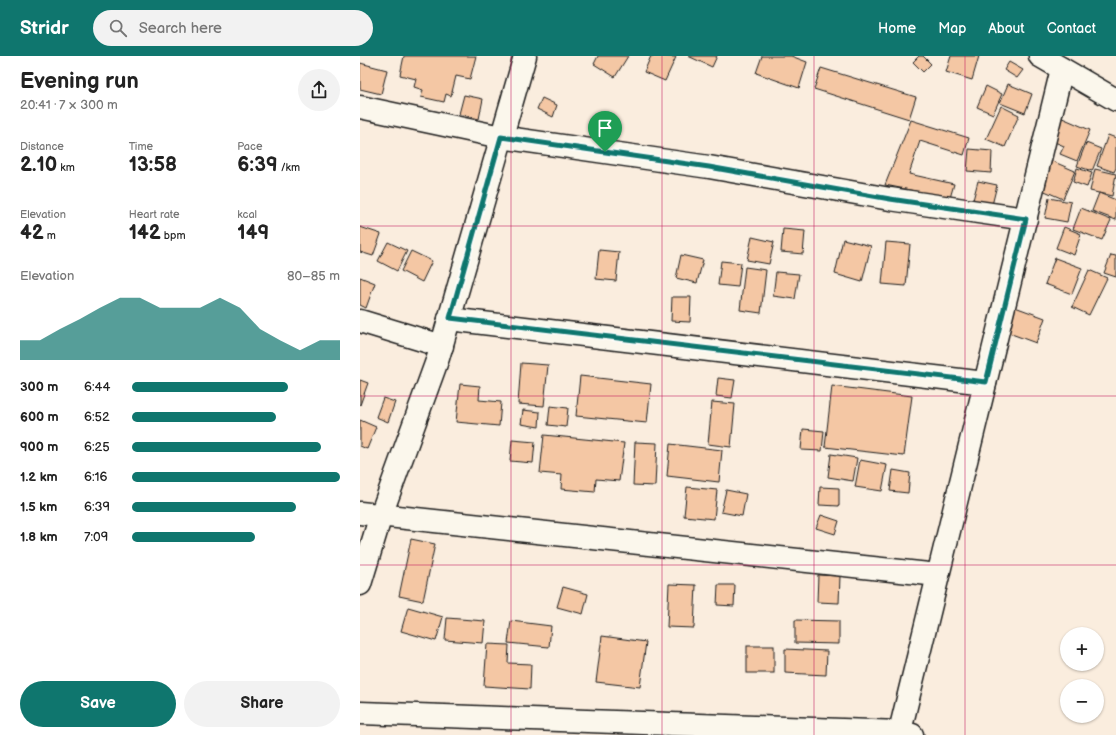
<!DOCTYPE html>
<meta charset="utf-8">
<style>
body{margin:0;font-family:"Balsamiq Sans",sans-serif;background:#f2f2f2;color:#222;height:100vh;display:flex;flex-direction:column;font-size:15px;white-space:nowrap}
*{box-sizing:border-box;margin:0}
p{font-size:13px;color:#767676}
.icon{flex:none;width:22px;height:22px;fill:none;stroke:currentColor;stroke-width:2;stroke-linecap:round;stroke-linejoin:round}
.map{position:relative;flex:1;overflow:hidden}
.details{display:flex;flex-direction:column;background:#fff;width:360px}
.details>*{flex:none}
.buttons{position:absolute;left:700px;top:571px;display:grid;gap:8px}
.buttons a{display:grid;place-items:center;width:44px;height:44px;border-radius:50%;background:#fff;box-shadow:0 1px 3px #0004;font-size:20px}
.pin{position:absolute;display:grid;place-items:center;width:34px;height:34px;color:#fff;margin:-41px -17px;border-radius:50% 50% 50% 0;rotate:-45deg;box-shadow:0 0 4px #0007}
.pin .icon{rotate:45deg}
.round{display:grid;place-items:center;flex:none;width:42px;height:42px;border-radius:21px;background:#f2f2f2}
.overview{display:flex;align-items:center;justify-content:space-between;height:68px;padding:0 20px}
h1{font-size:22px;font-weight:800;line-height:30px}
.stats{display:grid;grid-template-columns:repeat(3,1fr);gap:6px;height:68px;padding:4px 20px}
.stats div{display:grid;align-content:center}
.stats b{font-size:20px;font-weight:800}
.stats small{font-size:11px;font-weight:400}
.stats p{font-size:11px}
.chart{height:112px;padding:8px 20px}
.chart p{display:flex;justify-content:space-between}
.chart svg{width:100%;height:72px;margin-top:4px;fill:#0f766e;opacity:.7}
.button{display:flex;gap:8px;margin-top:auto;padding:8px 20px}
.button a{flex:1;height:46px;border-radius:24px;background:#0f766e;color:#fff;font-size:16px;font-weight:800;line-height:46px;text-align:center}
.button a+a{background:#f2f2f2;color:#222}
ul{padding:0 20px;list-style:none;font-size:13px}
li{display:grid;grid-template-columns:64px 48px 1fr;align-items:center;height:30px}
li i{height:10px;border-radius:5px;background:#0f766e}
header{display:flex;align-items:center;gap:24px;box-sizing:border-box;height:56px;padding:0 20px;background:#0f766e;color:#fff}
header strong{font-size:19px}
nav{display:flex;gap:22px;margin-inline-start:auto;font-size:14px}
.search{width:280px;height:36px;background:#f2f2f2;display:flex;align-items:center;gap:10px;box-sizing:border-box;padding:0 14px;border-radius:22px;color:#767676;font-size:15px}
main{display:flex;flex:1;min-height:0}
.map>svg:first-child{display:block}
</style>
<header>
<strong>Stridr</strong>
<div class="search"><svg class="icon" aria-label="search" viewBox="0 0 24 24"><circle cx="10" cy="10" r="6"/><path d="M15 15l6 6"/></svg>Search here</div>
<nav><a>Home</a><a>Map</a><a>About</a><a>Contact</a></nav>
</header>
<main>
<section class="details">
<div class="overview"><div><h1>Evening run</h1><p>20:41 · 7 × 300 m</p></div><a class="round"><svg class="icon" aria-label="share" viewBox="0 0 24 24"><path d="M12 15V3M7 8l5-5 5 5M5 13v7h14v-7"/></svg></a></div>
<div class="stats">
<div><p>Distance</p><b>2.10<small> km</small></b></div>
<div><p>Time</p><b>13:58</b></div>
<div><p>Pace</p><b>6:39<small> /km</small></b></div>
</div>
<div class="stats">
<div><p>Elevation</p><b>42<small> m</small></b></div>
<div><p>Heart rate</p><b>142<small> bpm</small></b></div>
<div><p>kcal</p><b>149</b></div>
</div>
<div class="chart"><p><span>Elevation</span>80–85 m</p>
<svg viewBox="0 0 160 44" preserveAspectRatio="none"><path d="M0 44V32L10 32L20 25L30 19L40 12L50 6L60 6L70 12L80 12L90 12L100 6L110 12L120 25L130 32L140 38L150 32L160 32V44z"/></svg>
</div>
<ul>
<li><b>300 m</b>6:44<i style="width:75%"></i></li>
<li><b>600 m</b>6:52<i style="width:69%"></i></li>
<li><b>900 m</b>6:25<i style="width:91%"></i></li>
<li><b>1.2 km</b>6:16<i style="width:100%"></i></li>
<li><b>1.5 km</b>6:39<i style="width:79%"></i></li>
<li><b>1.8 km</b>7:09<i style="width:59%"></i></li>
</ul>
<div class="button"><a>Save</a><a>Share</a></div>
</section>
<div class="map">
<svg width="756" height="679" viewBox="0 0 756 679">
<rect width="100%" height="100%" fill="#faedde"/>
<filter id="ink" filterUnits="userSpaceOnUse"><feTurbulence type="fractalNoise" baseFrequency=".025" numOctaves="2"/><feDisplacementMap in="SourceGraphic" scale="8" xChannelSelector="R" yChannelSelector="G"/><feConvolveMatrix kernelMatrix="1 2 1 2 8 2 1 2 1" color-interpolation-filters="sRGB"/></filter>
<g filter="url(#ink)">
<!-- building -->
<g fill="#f4c7a4" stroke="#1c1c1c">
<path d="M44,0H116L110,23L96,20L91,40L86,38L84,46L61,41L63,34L54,31L56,23L40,19Z"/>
<path d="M238,0H268L255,21L234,8Z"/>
<path d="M291,0L316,1L305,25L284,16Z"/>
<path d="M328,0H357L352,11Z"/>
<path d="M402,0H431L447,6L439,32L396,17Z"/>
<path d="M559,0H563L571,8L563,16L553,6Z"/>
<path d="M591,0H619L612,24L586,16Z"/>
<path d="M649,6L663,14L657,22L644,14Z"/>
<path d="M0,7L27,14L21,38L0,33Z"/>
<path d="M461,12L556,41L549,63L454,33Z"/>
<path d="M648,28L672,38L665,57L640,47Z"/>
<path d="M626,30L642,38L633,58L617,51Z"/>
<path d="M104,39L123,43L119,63L99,58Z"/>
<path d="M182,42L197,49L193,61L177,53Z"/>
<path d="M641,50L659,59L645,91L626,83Z"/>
<path d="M700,61L730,74L717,105L700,98L704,90L690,84Z"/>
<path d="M551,64L609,82L604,99L560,85L549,118L594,128L590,142L525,129Z"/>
<path d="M748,79L756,82V112L754,116L737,110Z"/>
<path d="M726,87L741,93L732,115L717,110Z"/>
<path d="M609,93L632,95L631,117L607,115Z"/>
<path d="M692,105L715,115L703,143L680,133Z"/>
<path d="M717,112L732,117L727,131L713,126Z"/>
<path d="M735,113L756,118L752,140L730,135Z"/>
<path d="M618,125L637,129L632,149L613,144Z"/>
<path d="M739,137L756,144V164L732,155Z"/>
<path d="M689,142L711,146L707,166L685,162Z"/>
<path d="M721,152L751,164L742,184L713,173Z"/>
<path d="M0,171L21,178L13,200L0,196Z"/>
<path d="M704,171L721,178L714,199L696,192Z"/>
<path d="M423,173L445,175L443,198L421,196Z"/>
<path d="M392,181L414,186L409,208L387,204Z"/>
<path d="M483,183L511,190L502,226L475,218Z"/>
<path d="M28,186L47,195L37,215L18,205Z"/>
<path d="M526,186L550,188L546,230L522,228Z"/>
<path d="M239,194L259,196L256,225L236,223Z"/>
<path d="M51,195L72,205L62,226L41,215Z"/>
<path d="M321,199L343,204L337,227L316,222Z"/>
<path d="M751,199L756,200V221L744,217Z"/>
<path d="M695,202L722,212L712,238L685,228Z"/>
<path d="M361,205L381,207L378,231L358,229Z"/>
<path d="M385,211L406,214L401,257L380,254Z"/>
<path d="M729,214L747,222L729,259L712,251Z"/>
<path d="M416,216L439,218L435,243L413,240Z"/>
<path d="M0,221L15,227L6,252L0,249Z"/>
<path d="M312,241H331L330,266L311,265Z"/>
<path d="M655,251L685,262L676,287L646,276Z"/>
<path d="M161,307L188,309L184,350L158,348Z"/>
<path d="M220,320L291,328L287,367L216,360Z"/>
<path d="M358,322L375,324L372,342L356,340Z"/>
<path d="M0,324L8,327L0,349Z"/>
<path d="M100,328L120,330L119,344L141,346L139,370L96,366Z"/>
<path d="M472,330L552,340L544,400L465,391Z"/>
<path d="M23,342L35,346L28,366L16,361Z"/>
<path d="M352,346L375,348L371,391L348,388Z"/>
<path d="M190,350L208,352L206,371L188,369Z"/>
<path d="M163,354L180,356L179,371L161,368Z"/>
<path d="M0,364L16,371L7,393L0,390Z"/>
<path d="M443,373L464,375L462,395L441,394Z"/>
<path d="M184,379L264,387L259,425L236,423L235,436L201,433L202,419L180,417Z"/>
<path d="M152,384L175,386L173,407L150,405Z"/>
<path d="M275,386L297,387L295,430L273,429Z"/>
<path d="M310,388L362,394L359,426L307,420Z"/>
<path d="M471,398L497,402L493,425L468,421Z"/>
<path d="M500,404L527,409L522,435L495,431Z"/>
<path d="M533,414L550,417L548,437L530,435Z"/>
<path d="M327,431L357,434L354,463L324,460Z"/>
<path d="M460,431L479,432V450L459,449Z"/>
<path d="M366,434L386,438L382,460L361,456Z"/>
<path d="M461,459L479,465L475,478L456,472Z"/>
<path d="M51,483L75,488L63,545L39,540Z"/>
<path d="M458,519L480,520L479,547L457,546Z"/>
<path d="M309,528L336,529L334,572L307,571Z"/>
<path d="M358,529H375L374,550L357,549Z"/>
<path d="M203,531L228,538L223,558L197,551Z"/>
<path d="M48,551L83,561L76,585L41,575Z"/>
<path d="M87,562L125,565L123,587L85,584Z"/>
<path d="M435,564L479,565V588L435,587Z"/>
<path d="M151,565L191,570L189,591L148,587Z"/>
<path d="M242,580L286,586L280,631L236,626Z"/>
<path d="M127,588L149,589L148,607L171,608L170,633L124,630Z"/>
<rect x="387" y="590" width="27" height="27"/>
<path d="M425,593L467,595L466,619L425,617Z"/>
</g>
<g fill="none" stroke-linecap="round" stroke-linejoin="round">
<!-- street casing -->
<g stroke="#1c1c1c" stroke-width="25">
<g id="street">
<path d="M680,0L756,44"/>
<path d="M0,51L141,81L349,111L530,143L666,163"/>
<path d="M89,263L625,327"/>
<path d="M0,265L82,290"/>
<path d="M0,457L578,519"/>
<path d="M0,528L21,459L78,302L165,0"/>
<path d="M0,657L540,676L552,679"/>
<path d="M539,679L702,13"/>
</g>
</g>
<!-- street -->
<use href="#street" stroke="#fbf7ec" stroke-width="22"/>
</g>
</g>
<g fill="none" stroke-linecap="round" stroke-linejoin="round" filter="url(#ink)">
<!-- route casing -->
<g stroke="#fff" stroke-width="8">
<path id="route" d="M141,81L349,111L530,143L666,163L626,326L90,262Z"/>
</g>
<!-- route -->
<use href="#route" stroke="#0f766e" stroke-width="5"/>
</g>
<!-- grid -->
<path fill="none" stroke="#c2185b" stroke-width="1" stroke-opacity="0.55" d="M151,0V679M302,0V679M454,0V679M605,0V679M0,170H756M0,340H756M0,509H756"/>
</svg>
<div class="buttons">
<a>+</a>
<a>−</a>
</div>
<div class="pin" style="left:245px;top:96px;background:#1e9e55"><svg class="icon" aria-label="arrive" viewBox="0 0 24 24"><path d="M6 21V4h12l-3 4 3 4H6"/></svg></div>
</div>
</main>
